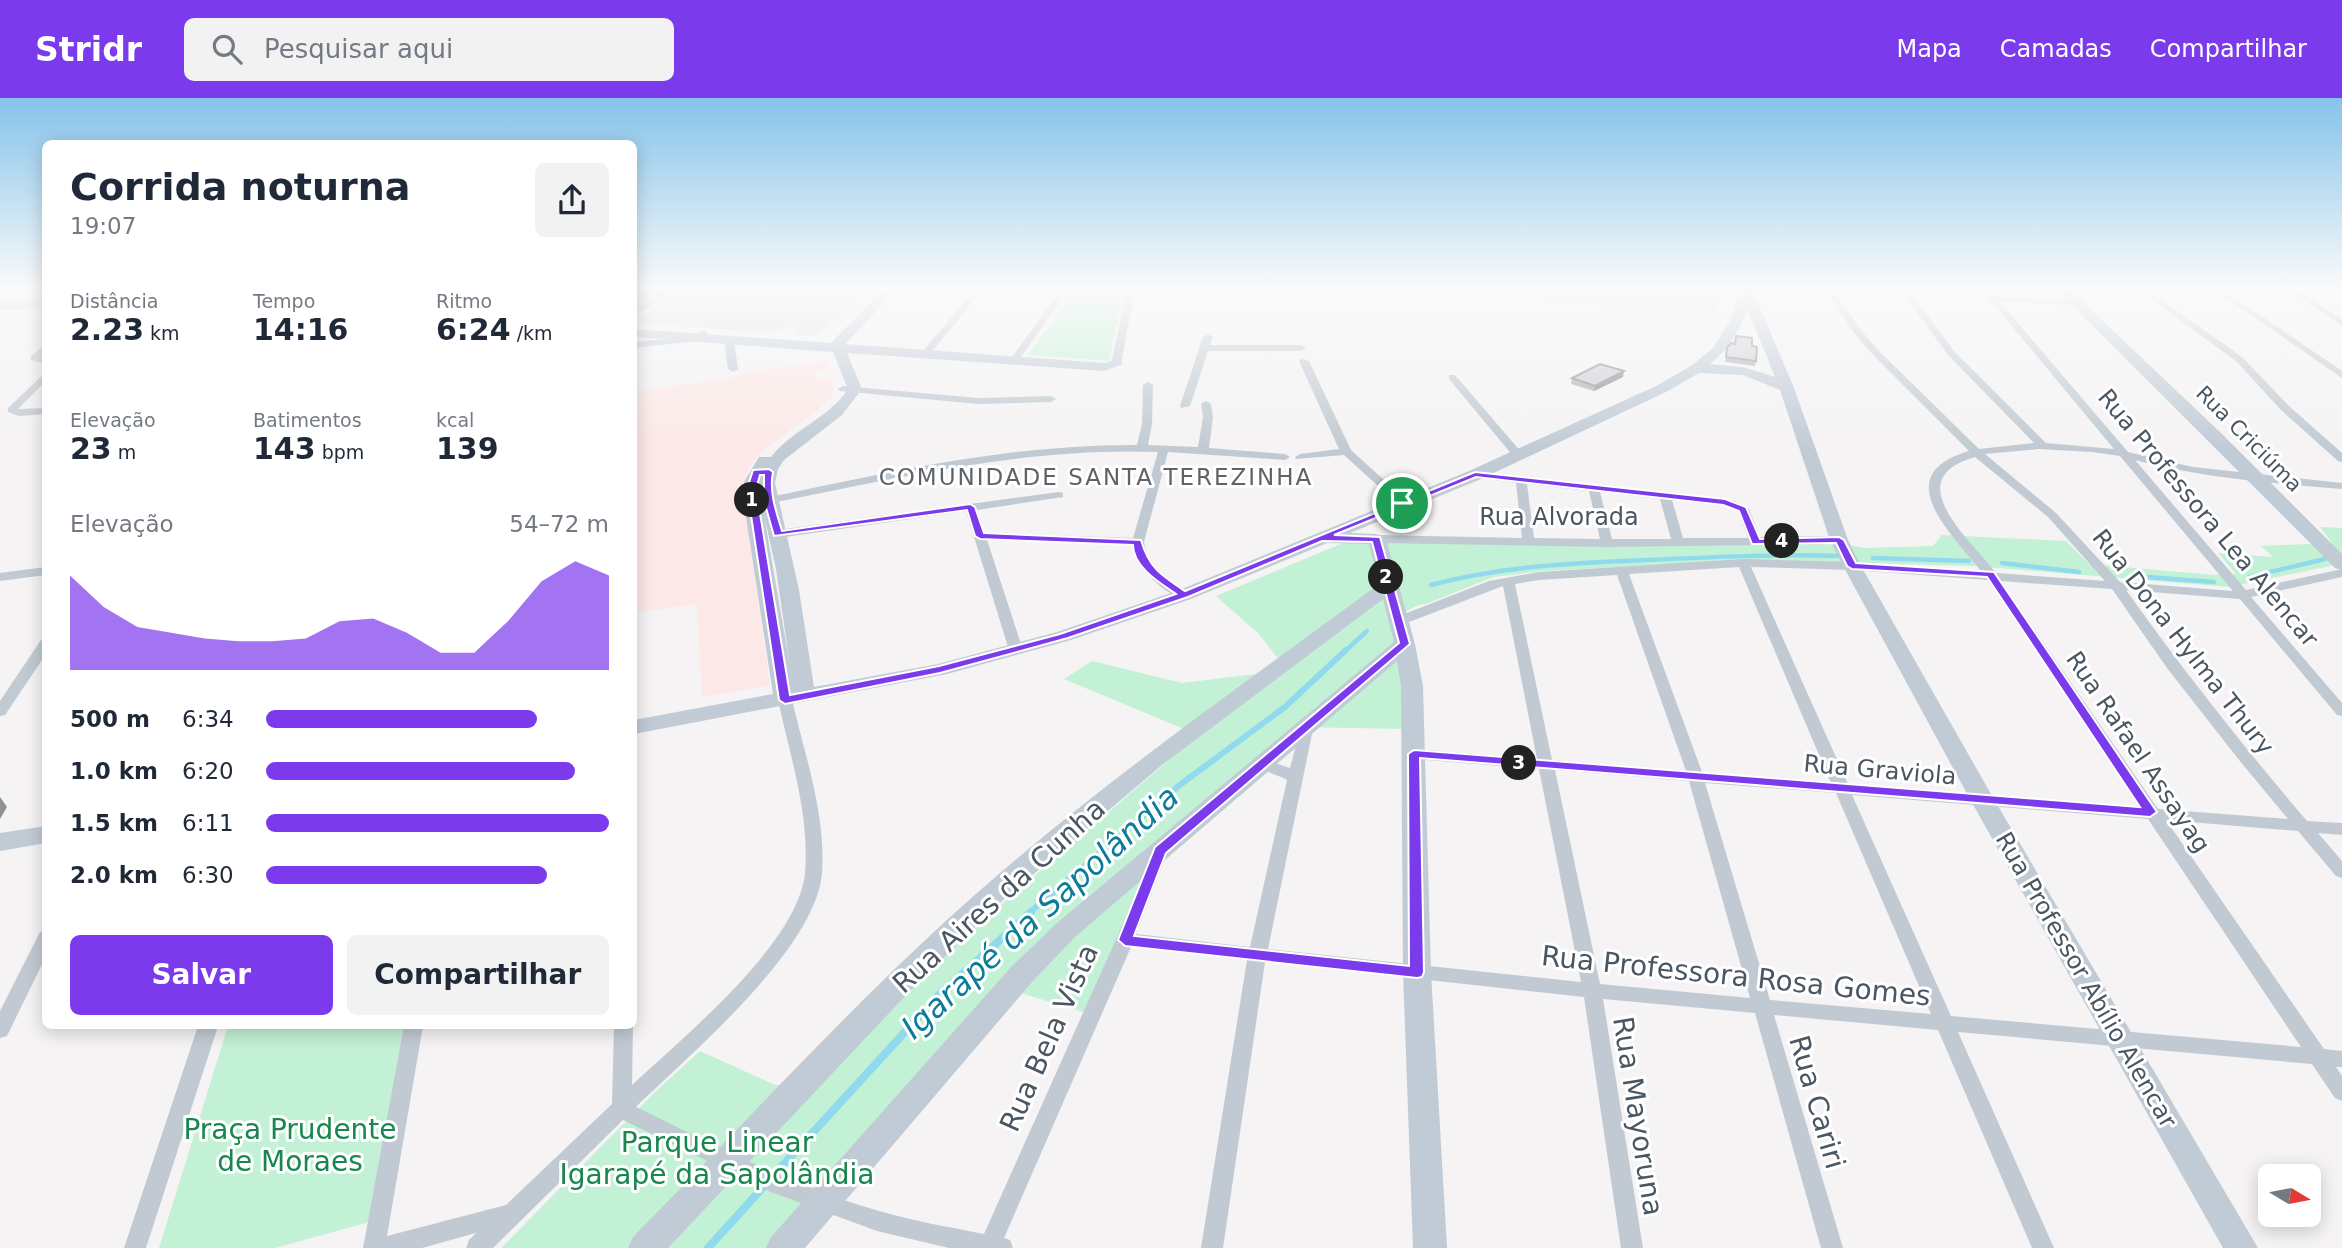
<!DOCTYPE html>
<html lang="pt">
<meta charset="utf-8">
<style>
body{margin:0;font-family:"DejaVu Sans",sans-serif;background:#f2f2f3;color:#1f2937;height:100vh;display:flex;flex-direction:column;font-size:26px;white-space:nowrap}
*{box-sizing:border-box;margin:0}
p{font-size:23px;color:#747a83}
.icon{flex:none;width:38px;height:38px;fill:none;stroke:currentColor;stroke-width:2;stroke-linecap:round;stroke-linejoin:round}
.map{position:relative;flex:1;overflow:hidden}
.details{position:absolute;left:42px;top:42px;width:595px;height:889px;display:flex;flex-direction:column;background:#fff;border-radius:10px;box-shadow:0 4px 18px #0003}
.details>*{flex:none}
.needle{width:46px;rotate:100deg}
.buttons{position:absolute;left:2258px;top:1066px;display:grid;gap:14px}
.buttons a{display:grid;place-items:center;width:63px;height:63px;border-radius:10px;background:#fff;box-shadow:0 4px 18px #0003;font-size:35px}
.pin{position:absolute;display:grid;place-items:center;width:60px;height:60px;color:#fff;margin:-30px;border:4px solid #fff;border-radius:50%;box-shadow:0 2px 7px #0007}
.km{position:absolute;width:35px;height:35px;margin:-18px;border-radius:50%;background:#222;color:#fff;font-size:19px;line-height:35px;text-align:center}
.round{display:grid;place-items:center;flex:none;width:74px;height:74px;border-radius:10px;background:#f2f2f3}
.overview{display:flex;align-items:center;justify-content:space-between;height:119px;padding:0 28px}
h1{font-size:38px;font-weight:700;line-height:52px}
.figures{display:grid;grid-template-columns:repeat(3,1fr);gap:10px;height:119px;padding:7px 28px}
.figures div{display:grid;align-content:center}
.figures b{font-size:30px;font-weight:700}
.figures small{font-size:19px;font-weight:400}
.figures p{font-size:19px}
.chart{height:196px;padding:14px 28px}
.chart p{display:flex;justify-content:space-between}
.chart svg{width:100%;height:126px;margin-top:7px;fill:#7c3aed;opacity:.7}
.button{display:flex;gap:14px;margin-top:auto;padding:14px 28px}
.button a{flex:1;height:80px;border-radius:10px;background:#7c3aed;color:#fff;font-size:28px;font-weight:700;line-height:80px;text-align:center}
.button a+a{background:#f2f2f3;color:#1f2937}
ul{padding:0 28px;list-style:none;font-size:23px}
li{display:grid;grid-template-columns:112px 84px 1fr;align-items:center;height:52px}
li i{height:18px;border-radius:9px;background:#7c3aed}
header{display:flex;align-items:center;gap:42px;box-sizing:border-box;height:98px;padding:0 35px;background:#7c3aed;color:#fff}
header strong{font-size:33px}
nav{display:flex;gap:38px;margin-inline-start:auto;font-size:24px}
.search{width:490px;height:63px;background:#f2f2f3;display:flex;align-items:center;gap:18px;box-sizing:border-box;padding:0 24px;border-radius:10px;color:#747a83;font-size:26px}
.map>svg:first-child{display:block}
</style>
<header>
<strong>Stridr</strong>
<div class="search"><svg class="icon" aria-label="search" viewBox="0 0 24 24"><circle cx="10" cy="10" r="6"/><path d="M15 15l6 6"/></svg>Pesquisar aqui</div>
<nav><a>Mapa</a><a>Camadas</a><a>Compartilhar</a></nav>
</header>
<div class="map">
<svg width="2342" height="1150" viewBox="0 0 2342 1150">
<rect width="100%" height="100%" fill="#f5f3f3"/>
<!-- education -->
<g fill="#e6e4e5">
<path d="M681,191H869L819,237L814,238L794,237L798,229L786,228L774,235L634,225Z"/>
<path d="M1387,191H1716L1714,197L1720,206L1713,215Z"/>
</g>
<!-- medical -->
<path fill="#fce8e6" d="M826,263L828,270L814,276L816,280H833L832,299L814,315L768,348L752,364L742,388L770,587L702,599L697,506L638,514V293L741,278L740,274Z"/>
<!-- green -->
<g fill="#c3f1d5">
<path d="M1075,191H1125L1109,263L1028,257Z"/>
<path d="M2320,429L2342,430V469L2335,467L2229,489L1974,468L1749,462L1544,473L1493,479L1426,506L1418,507L1395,519L1406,631L1297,629L1144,752L1148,779L1086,915L1001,889L772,1150H501L656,993L700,953L775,987H809L997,810L1198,637L1064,581L1092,563L1182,585L1256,576L1290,567L1276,558L1259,536L1216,498L1348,443H1832L1864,450L1933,448L1942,437L2066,443L2089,466L2214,477L2236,476L2218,455L2273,459L2261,448L2332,445Z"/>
<path d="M228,928H407L373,1123L275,1150H159Z"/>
</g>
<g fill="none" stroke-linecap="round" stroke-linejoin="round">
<!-- stream-far2 -->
<g stroke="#90daee" stroke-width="4.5">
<path d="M1873,460L1969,463"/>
<path d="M2002,465L2079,474"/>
<path d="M2132,478L2214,484"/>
<path d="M2249,479L2325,461"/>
<path d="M1431,487C1502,468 1574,465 1647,462C1711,459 1775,456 1839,458"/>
<path d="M1344,554L1367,533"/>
</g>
<!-- stream-far1 -->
<path stroke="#90daee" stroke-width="6" d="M1029,815L1181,686L1285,609L1346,552"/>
<!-- stream -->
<g stroke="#90daee" stroke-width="8">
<path d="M772,1079L938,898L1031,814"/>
<path d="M708,1150L766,1086"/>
</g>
<!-- street -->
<g fill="#c1cad2" fill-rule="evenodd">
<path d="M634,191L651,195L652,197L639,207H634V203L641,198L634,195Z"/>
<path d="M653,191H662L665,194L662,200L634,218V212L656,197Z"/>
<path d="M976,191H984L928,258H922V254Z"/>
<path d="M1062,191H1070L1017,264H1011V260Z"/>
<path d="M1127,191H1135L1121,266L1116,269L1111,266Z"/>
<path d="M1825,191H1833L1860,231L1880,254L1979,351L2034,345L1948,257L1900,191H1908L1954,253L2046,345L2114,351L1981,191H1989L1996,198L2080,202V206L2077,207L2000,204L2128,354L2193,369L2342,385V391C2272,385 2203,380 2135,362L2246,492L2342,471V479L2251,499L2342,605V618L2337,617L2240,501L2126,492C2183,572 2243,648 2307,723L2342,725V737L2318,735L2342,763V780L2336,778L2298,733L2166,722L2324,951L2342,953V969H2336L2342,978V1003L2335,1000L2312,966L1958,934L2054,1150H2032L1938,932L1774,917L1843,1150H1821L1755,915L1603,901L1643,1150H1621L1584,899L1265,864L1223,1150H1201L1247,862L1131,849L1004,1140L1010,1142L1013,1150H949L877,1133L771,1094L623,1022L493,1150H466L469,1142L476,1135L422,1150H363L404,928H423L387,1138L506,1107L612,1006L614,928H633L632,987C683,939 798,846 805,775C810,717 790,658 778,602L785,598L792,602C805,658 826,716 822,775C816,851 690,956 636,1009C715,1047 794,1089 879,1113C913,1123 949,1129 984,1136L1134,801L1154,749H1166L1168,753L1136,836L1250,849L1287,682C1278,676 1262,674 1255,666L1263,661L1290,670L1301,628H1311L1313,631L1268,851L1581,884L1539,671L1414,661L1406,656L1414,651L1537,661L1503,488L1404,526H1394L1392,523L1394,520L1489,483L1539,474L1743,461L1852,464L1982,474C1951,435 1887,377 1969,353L1874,258L1854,235ZM2039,351L2092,354L2120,358L2233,493L2120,484L2056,415L1985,356ZM1975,359L2048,419L2105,483L1996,475C1969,440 1898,381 1975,359ZM1739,469L1831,685L1702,674L1629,476ZM1751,469L1852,472L1988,482L2140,709L1848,686ZM1617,477L1686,673L1552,662L1515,486L1539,482ZM2001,483L2112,491L2167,570L2239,662L2288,721L2158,711ZM1555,672L1689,683L1750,900L1600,886ZM1705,685L1836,695L1931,916L1770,902ZM1852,697L2148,721L2301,949L1951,918Z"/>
<path d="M2137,191H2146L2242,259L2289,308L2342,355V364L2338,363L2281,312L2236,263Z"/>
<path d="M2213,191H2222L2342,273V280Z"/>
<path d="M2286,191H2295L2342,221V228Z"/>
<path d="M704,232L708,235L697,243L634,250V244L695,238Z"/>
<path d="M1208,236L1213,239L1210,247H1301L1306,250L1301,253H1208L1190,308L1181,310L1180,308L1203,239Z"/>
<path d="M729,239L734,242L738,271L733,274L728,271L724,242Z"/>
<path d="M46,246V254L41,259L46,260V266L31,262V258Z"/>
<path d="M1301,261L1309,263L1351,352L1407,403V407H1399L1344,357L1296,361L1295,359L1300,356L1339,351L1299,263Z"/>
<path d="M46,274V283L18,311L46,310V316L19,318L8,314V310Z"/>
<path d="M1449,277H1455L1522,355V359H1514L1449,281Z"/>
<path d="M1148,284L1153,287L1152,326L1148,347L1198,349L1203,319L1201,306L1206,303L1211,306L1213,319L1209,350L1285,356L1290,359L1285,362L1168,354L1144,444C1148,470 1168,481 1189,494L1190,497L1189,500C1168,503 1135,467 1132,447L987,442L1023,552L1021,555H1011L1009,552L966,413L778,440L772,436L778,432L1059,394L1063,395V399L977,412L984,435L1133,440L1158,354C1022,349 893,381 761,407L755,404L761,401C886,375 1009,346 1137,347L1142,326L1143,287Z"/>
<path d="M843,288L978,300L1051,298L1056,301L1051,304L978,306L840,293L838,291Z"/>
<path d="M1475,374L1735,403L1749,411L1760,439L1839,438L1845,442L1839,446L1607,449L1377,445L1371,441L1377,437L1522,440L1516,385L1471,379L1469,377ZM1527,386L1589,393L1600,441L1534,440ZM1600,394L1660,401L1671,441H1612ZM1672,402L1732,409L1738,413L1748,440H1683Z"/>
<path d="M46,469V477L0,483V475Z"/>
<path d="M46,541V556L5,617L0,618V603L41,542Z"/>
<path d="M46,832V858L7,938L0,940V913L40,834Z"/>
<path d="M198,928H218L146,1150H124Z"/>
</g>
<!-- secondary -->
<g fill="#c1cbd6" fill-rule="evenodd">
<path d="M884,191H897L845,246L1104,265L1116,262L1123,266L1104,273L847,255L862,291L842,317L784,362L778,371L775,385L799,492L814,589L938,566L1057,534L1177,493L1469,373L1656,288L1691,268L1713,250L1730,223L1740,191H1752L1794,290L1848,442L1861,468L1995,703L2258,1150H2223L1971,703L1843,468L1830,442L1780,292L1743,277L1699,275L1666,294L1481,381L1350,435L1377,436L1386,441L1415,546L1423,588L1431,874L1447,1150H1413L1403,874L1401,588L1397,563L1075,839L1032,884L805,1150H766L771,1139L1012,868L1057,825L1394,544L1383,501L1162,667L1003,802L909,894L668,1150H628L633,1139C748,1022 862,895 985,788C1110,679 1246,584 1379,486L1369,446L1327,445L1191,501L1071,542L947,576L634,636V622L773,596L744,406V384L759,359H771C793,331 828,321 848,291L833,254L634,239V231L831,245ZM1747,210L1775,279L1743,269L1710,266C1728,252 1741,232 1747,210ZM764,417L776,471L790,568Z"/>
<path d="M2056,191H2069L2221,335L2342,456V472L2335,470Z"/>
<path d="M46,200V208L0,213V205Z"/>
<path d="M46,728V745L0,753V735Z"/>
</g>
</g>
<!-- wall -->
<g fill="#b0b2b7">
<path d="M1736,238L1752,248L1756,263L1755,268L1725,264L1727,250L1734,246Z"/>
<path d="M1623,279L1594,293L1571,286L1572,280Z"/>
</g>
<!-- shaded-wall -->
<g fill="#909195">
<path d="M1624,273L1623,279L1594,293L1595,288Z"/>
<path d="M0,699L7,709L0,721Z"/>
</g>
<!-- building -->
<g fill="#cdcfd5" stroke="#909195" stroke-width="2">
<path d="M1736,238L1752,240V248L1757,249L1756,263L1726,259L1727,250L1731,245L1735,246Z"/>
<path d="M1600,266L1624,273L1595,288L1572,280Z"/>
</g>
<!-- sky -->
<linearGradient id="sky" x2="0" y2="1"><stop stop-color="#85c3ea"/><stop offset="0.54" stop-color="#fafafa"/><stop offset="1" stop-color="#fafafa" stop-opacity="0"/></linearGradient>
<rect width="2342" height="352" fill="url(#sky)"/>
<!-- route -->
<path fill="#7c3aed" stroke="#fff" stroke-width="2" fill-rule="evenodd" d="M769,371L773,374C769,394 776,413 782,433L970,406L975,409L984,435L1141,442C1149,470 1161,477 1185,493L1475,374L1725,401L1746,409L1760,441L1839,439L1844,442L1856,465L1994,474L2157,714L2150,719L1420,660L1424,874L1422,879L1417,880L1125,848L1118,842L1155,749L1399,545L1372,444L1322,443L1188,499L1068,540L940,575L785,606L779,602L747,391L753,372ZM760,377H764V403L774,438L967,412L975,438L980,441L1133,447C1133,469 1160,485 1176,496L1060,536L939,568L790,597L756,391ZM1476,379L1723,407L1739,413L1752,446L1836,445L1847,468L1852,471L1987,479L2140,709L1414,652L1408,656L1409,868L1134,838L1166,755L1410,546L1380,439L1334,437Z"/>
<g text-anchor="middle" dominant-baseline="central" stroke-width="6" stroke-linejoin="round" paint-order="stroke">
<!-- far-street labels -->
<g font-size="21" fill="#4a5661" stroke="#fff">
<text transform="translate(2249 341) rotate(45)">Rua Criciúma</text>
</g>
<!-- far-quarter labels -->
<g font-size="23" letter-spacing="2" fill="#5f6368" stroke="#fff">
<text x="1096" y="379">COMUNIDADE SANTA TEREZINHA</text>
</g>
<!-- street labels -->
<g font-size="24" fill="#4a5661" stroke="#fff">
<text x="1559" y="419">Rua Alvorada</text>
<text transform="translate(2208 420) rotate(50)">Rua Professora Lea Alencar</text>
<text transform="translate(2183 544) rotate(52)">Rua Dona Hylma Thury</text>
<text transform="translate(2138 654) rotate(56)">Rua Rafael Assayag</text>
<text transform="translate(1880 672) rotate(5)">Rua Graviola</text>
<text transform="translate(2086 882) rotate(60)">Rua Professor Abílio Alencar</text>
</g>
<!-- near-street labels -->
<g font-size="28" fill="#4a5661" stroke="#fff">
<text transform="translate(999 798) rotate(-42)">Rua Aires da Cunha</text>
<text transform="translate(1736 878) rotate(6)">Rua Professora Rosa Gomes</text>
<text transform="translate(1049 940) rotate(-66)">Rua Bela Vista</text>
<text transform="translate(1817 1004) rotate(74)">Rua Cariri</text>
<text transform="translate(1638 1018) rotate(81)">Rua Mayoruna</text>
</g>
<!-- near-park labels -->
<g font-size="28" fill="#17864f" stroke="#fff">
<text x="290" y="1031">Praça Prudente<tspan x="290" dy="32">de Moraes</tspan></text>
<text x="717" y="1044">Parque Linear<tspan x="717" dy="32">Igarapé da Sapolândia</tspan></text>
</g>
<!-- near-water labels -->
<g font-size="32" font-style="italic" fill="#0c7c9b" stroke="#fff">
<text transform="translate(1040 814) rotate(-42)">Igarapé da Sapolândia</text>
</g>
</g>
</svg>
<div class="buttons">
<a><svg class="needle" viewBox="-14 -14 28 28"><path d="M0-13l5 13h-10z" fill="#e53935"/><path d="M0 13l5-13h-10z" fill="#747a83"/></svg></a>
</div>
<div class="pin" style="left:1402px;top:405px;background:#1e9e55"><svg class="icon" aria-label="arrive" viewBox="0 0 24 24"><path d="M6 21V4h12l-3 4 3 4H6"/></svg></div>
<b class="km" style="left:752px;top:402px">1</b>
<b class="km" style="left:1386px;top:479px">2</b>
<b class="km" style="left:1519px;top:665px">3</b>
<b class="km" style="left:1782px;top:443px">4</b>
<section class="details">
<div class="overview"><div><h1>Corrida noturna</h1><p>19:07</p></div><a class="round"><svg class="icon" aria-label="share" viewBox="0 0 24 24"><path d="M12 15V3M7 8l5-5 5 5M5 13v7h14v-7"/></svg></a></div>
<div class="figures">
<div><p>Distância</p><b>2.23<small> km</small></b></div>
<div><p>Tempo</p><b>14:16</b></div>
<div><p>Ritmo</p><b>6:24<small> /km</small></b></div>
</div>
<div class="figures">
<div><p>Elevação</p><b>23<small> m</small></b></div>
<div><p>Batimentos</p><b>143<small> bpm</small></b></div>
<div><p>kcal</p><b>139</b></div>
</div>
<div class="chart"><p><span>Elevação</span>54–72 m</p>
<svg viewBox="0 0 160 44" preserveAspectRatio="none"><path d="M0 44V11L10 22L20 29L30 31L40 33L50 34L60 34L70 33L80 27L90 26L100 31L110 38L120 38L130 27L140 13L150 6L160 11V44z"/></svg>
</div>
<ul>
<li><b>500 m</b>6:34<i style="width:79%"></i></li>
<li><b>1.0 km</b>6:20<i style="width:90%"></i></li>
<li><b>1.5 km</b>6:11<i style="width:100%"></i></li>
<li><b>2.0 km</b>6:30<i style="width:82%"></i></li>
</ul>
<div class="button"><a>Salvar</a><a>Compartilhar</a></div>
</section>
</div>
